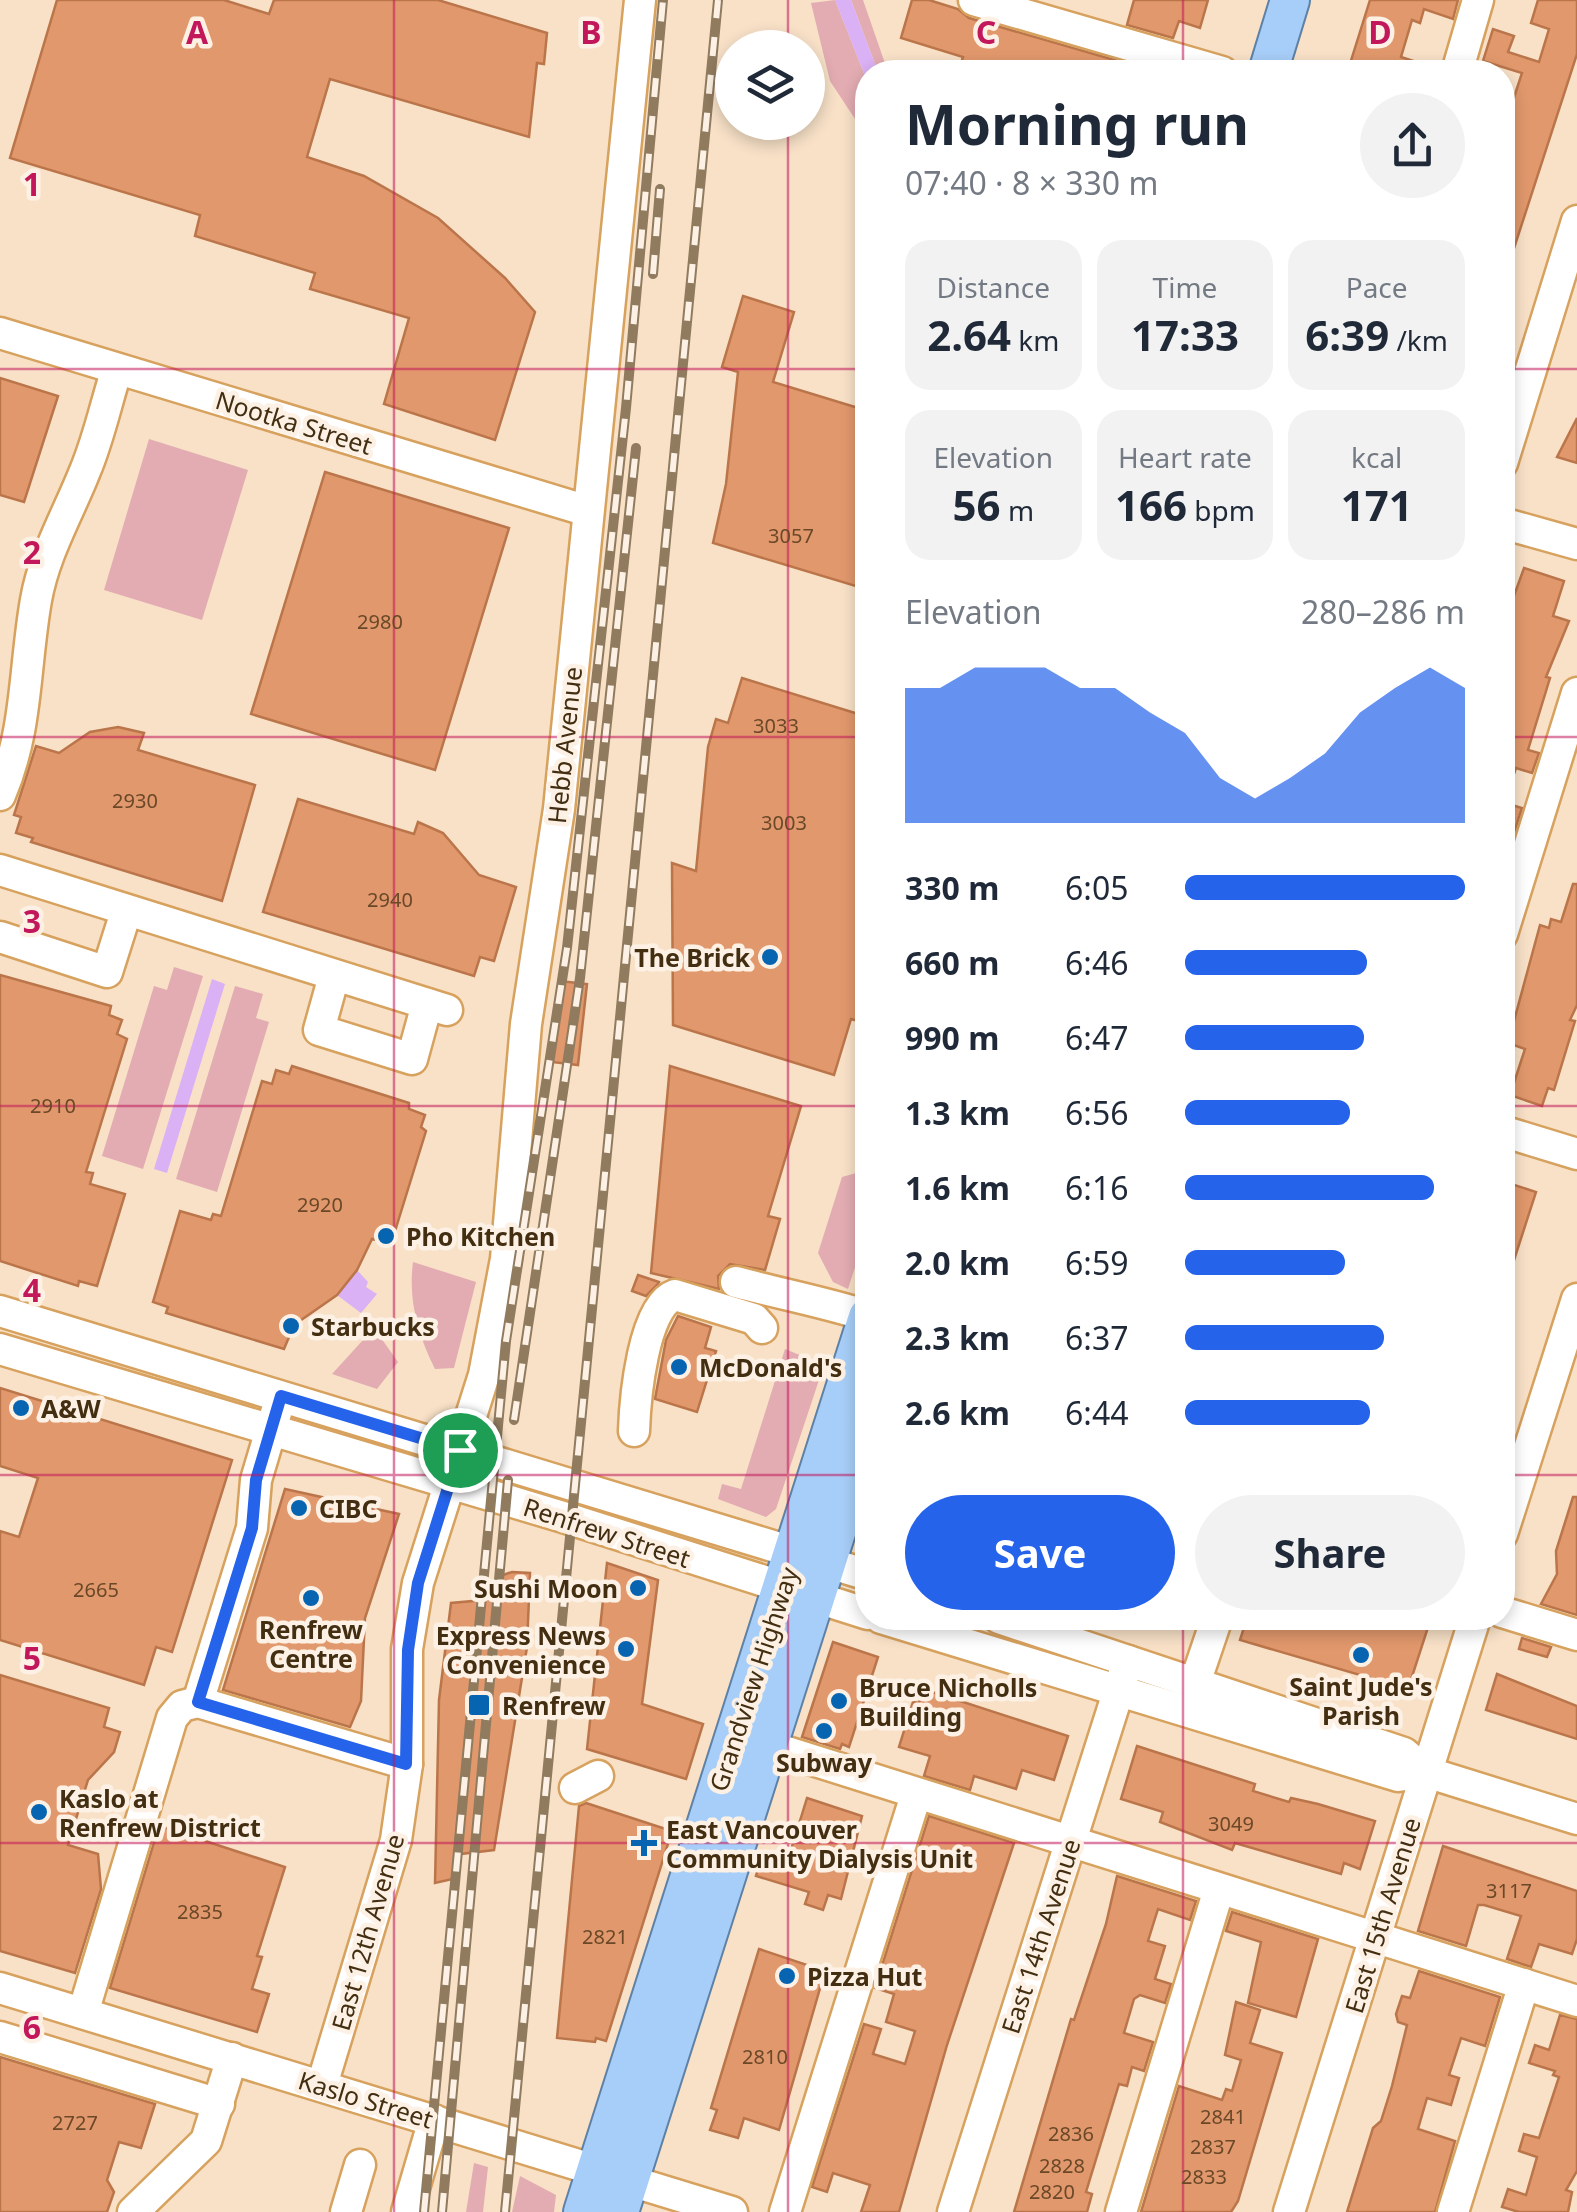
<!DOCTYPE html>
<meta charset="utf-8">
<style>
body{margin:0;font-family:"Noto Sans",sans-serif;background:#f2f2f3;color:#1f2937;height:100vh;display:flex;flex-direction:column;font-size:38px;white-space:nowrap}
*{box-sizing:border-box;margin:0}
p{font-size:32px;color:#747a83}
.icon{flex:none;width:55px;height:55px;fill:none;stroke:currentColor;stroke-width:2;stroke-linecap:round;stroke-linejoin:round}
.map{position:relative;flex:1;overflow:hidden}
.panel{position:absolute;left:855px;top:60px;width:660px;height:1570px;display:flex;flex-direction:column;background:#fff;border-radius:40px;box-shadow:0 5px 15px #0003}
.panel>*{flex:none}
.tools{position:absolute;left:715px;top:30px;display:grid;gap:20px}
.tools a{display:grid;place-items:center;width:110px;height:110px;border-radius:50%;background:#fff;box-shadow:0 5px 15px #0003;font-size:50px}
.pin{position:absolute;display:grid;place-items:center;width:85px;height:85px;color:#fff;margin:-42px;border:5px solid #fff;border-radius:50%;box-shadow:0 2px 10px #0007}
.round{display:grid;place-items:center;flex:none;width:105px;height:105px;border-radius:52px;background:#f2f2f3}
.head{display:flex;align-items:center;justify-content:space-between;height:170px;padding:0 50px}
h1{font-size:55px;font-weight:700;line-height:75px}
.metrics{display:grid;grid-template-columns:repeat(3,1fr);gap:15px;height:170px;padding:10px 50px}
.metrics div{display:grid;align-content:center;border-radius:25px;background:#f2f2f3;text-align:center}
.metrics b{font-size:42px;font-weight:700}
.metrics small{font-size:28px;font-weight:400}
.metrics p{font-size:28px}
.chart{height:280px;padding:20px 50px}
.chart p{display:flex;justify-content:space-between}
.chart svg{width:100%;height:180px;margin-top:10px;fill:#2563eb;opacity:.7}
.action{display:flex;gap:20px;margin-top:auto;padding:20px 50px}
.action a{flex:1;height:115px;border-radius:60px;background:#2563eb;color:#fff;font-size:40px;font-weight:700;line-height:115px;text-align:center}
.action a+a{background:#f2f2f3;color:#1f2937}
ul{padding:0 50px;list-style:none;font-size:32px}
li{display:grid;grid-template-columns:160px 120px 1fr;align-items:center;height:75px}
li i{height:25px;border-radius:12px;background:#2563eb}
.map>svg:first-child{display:block}
</style>
<div class="map">
<svg width="1577" height="2212" viewBox="0 0 1577 2212">
<rect width="100%" height="100%" fill="#f8e1c7"/>
<!-- green -->
<g fill="#e2acb2">
<path d="M835,0L867,81V148L861,128L830,81L811,3Z"/>
<path d="M851,0H863L888,72H878Z"/>
<path d="M149,439L248,470L202,620L104,590Z"/>
<path d="M174,967L203,976L143,1169L102,1156L154,986L167,990Z"/>
<path d="M235,986L263,994L256,1018L269,1022L217,1192L176,1179Z"/>
<path d="M867,1170V1230L848,1289L833,1282L818,1253L842,1177Z"/>
<path d="M413,1262L476,1282L454,1368L435,1369C418,1335 408,1301 413,1262Z"/>
<path d="M374,1328L398,1362L377,1389L332,1374Z"/>
<path d="M785,1349L824,1365L776,1509L766,1517L718,1499L722,1484L741,1489Z"/>
<path d="M474,2163L488,2167L483,2212H466Z"/>
<path d="M520,2176L556,2195L554,2212H512Z"/>
</g>
<!-- water -->
<g fill="#dab1f4">
<path d="M835,0H851L878,72H868L867,81Z"/>
<path d="M212,979L225,984L167,1173L154,1169Z"/>
<path d="M357,1270L368,1282L366,1287L377,1294L361,1313L337,1295Z"/>
</g>
<!-- building -->
<g fill="#e1986c" stroke="#bb754a" stroke-width="2.5">
<path d="M57,0H224L269,14L274,0H438L547,33L544,64L537,63L529,137L330,79L307,157L364,176L438,218L505,278L535,312L495,440L384,404L409,318L310,289L315,273L195,236L200,215L10,158Z"/>
<path d="M912,0H929L958,9L969,18L1156,72H958L963,57L901,38Z"/>
<path d="M1134,0H1208L1200,28L1179,21L1173,38L1127,25Z"/>
<path d="M1370,0H1458L1453,19L1424,9L1420,23L1412,20L1401,57L1438,69L1437,72H1352L1349,67Z"/>
<path d="M1538,0H1577V54L1506,273L1502,134L1522,73L1483,61L1493,29L1514,36L1508,52L1539,62L1549,29L1531,23Z"/>
<path d="M743,296L794,312L773,382L868,411V558L859,587L713,543L726,484L738,372L722,367Z"/>
<path d="M0,378L58,396L24,502L0,495Z"/>
<path d="M1577,418V463L1557,457Z"/>
<path d="M325,472L509,528L435,770L251,714Z"/>
<path d="M1524,568L1564,581L1553,616L1569,621L1546,677L1550,678L1528,750L1539,753L1532,773L1516,768L1506,797L1502,629Z"/>
<path d="M742,678L868,717V990L858,1021L851,1019L834,1075L673,1025L672,863L696,871L708,747L716,719L728,723Z"/>
<path d="M118,727L144,733L138,750L255,785L222,901L31,842L33,838L16,833L21,817L14,815L36,746L59,753L90,732Z"/>
<path d="M298,799L414,834L418,822L443,833L479,875L516,887L494,961L480,957L474,976L263,912Z"/>
<path d="M1502,802L1522,808L1502,869Z"/>
<path d="M1573,884H1577V1005L1570,1020L1575,1021L1554,1090L1548,1088L1542,1106L1510,1095L1525,1049L1508,1043L1540,925L1549,928L1551,919L1561,922Z"/>
<path d="M0,975L111,1006L109,1015L122,1020L117,1034L127,1039L86,1172L93,1173L90,1184L125,1194L97,1286L79,1281L78,1286L0,1261Z"/>
<path d="M560,981L587,984L578,1065L552,1062Z"/>
<path d="M292,1066L409,1103V1109L425,1115L421,1127L426,1131L391,1244L372,1239L357,1270L337,1295L294,1325L284,1349L166,1313L168,1307L153,1302L180,1211L211,1220L213,1214L221,1216L262,1081L272,1084L276,1070L289,1074Z"/>
<path d="M670,1066L801,1106L768,1216L780,1219L765,1270L730,1264L718,1276L719,1289L651,1273Z"/>
<path d="M1502,1181L1536,1192L1506,1285L1502,1284Z"/>
<path d="M638,1275L659,1282L658,1284L646,1296L632,1291Z"/>
<path d="M678,1316L711,1327L705,1348L716,1351L697,1412L655,1399L666,1340Z"/>
<path d="M0,1388L232,1460L172,1652L156,1647L144,1685L0,1640V1531L19,1537L38,1478L0,1466Z"/>
<path d="M285,1489L399,1514L365,1618L361,1701L350,1727L223,1690Z"/>
<path d="M1573,1497H1577V1615L1541,1604L1557,1574L1556,1551Z"/>
<path d="M607,1563L658,1580L642,1704L703,1724L686,1779L587,1749Z"/>
<path d="M512,1572L530,1573L527,1647L494,1850L461,1854L457,1878L435,1883L439,1700L451,1603L495,1599L497,1577Z"/>
<path d="M1247,1618H1299L1319,1624L1321,1618H1431L1408,1689L1240,1640Z"/>
<path d="M1522,1638L1551,1647L1547,1657L1519,1649Z"/>
<path d="M833,1642L878,1657L849,1747L842,1744L840,1749L802,1737Z"/>
<path d="M1497,1674L1577,1706V1739L1486,1710Z"/>
<path d="M0,1675L109,1708L104,1727L120,1732L114,1752L88,1780L68,1845L98,1854L101,1889L75,1973L0,1951Z"/>
<path d="M923,1689L1068,1736L1054,1780L1022,1770L1016,1789L974,1776L970,1790L924,1776L930,1756L899,1747L913,1702L919,1703Z"/>
<path d="M1137,1746L1255,1784L1253,1791L1289,1802L1291,1798L1318,1804L1375,1821L1360,1869L1344,1863L1341,1874L1235,1843L1232,1850L1160,1822L1163,1812L1121,1799Z"/>
<path d="M807,1798L862,1816L841,1899L828,1895L823,1910L805,1904L809,1892L756,1876L761,1858L786,1866Z"/>
<path d="M586,1803L672,1831L606,2041L596,2038L595,2042L557,2038L579,1806Z"/>
<path d="M929,1816L1014,1843L947,2045L899,2212H861L870,2185L833,2173L827,2192L812,2187L864,2024L881,2029L873,2054L905,2064L915,2031L886,2022L894,1994L875,1988Z"/>
<path d="M159,1826L285,1867L257,1956L262,1957L252,1989L269,1994L257,2032L110,1988Z"/>
<path d="M1443,1846L1577,1891V1939L1572,1954L1539,1944L1531,1967L1507,1959L1521,1916L1484,1905H1478L1466,1946L1418,1931Z"/>
<path d="M1117,1876L1196,1901L1190,1920L1158,1909L1148,1941L1165,1946L1155,1979L1171,1984L1165,2003L1140,1995L1134,1999L1124,2033L1153,2042L1144,2071L1132,2067L1127,2086L1119,2084L1086,2192L1092,2194L1087,2212H1014L1071,2019L1074,2020L1106,1924Z"/>
<path d="M1232,1912L1318,1939L1296,2017L1248,2003L1261,1942L1226,1931Z"/>
<path d="M759,1949L825,1971L779,2130L744,2118L738,2138L710,2130L717,2110L711,2108Z"/>
<path d="M1419,1971L1500,1997L1485,2046L1461,2038L1449,2075L1459,2078L1451,2105L1427,2098L1418,2129L1455,2141L1435,2212H1347L1373,2128L1381,2121L1392,2086L1407,2025L1398,2022L1396,2014L1402,1996L1410,1998Z"/>
<path d="M1236,2002L1260,2010L1250,2043L1282,2053L1238,2201L1231,2212H1141L1179,2086L1222,2100L1226,2089L1232,2091L1241,2060L1225,2055Z"/>
<path d="M1560,2015L1577,2019V2171L1566,2190L1572,2192L1568,2212H1519L1502,2207L1508,2189L1526,2195L1537,2157L1519,2151L1524,2134L1539,2138L1559,2077L1553,2075L1555,2071L1529,2063L1535,2045L1549,2050Z"/>
<path d="M0,2057L155,2104L141,2148L119,2142L107,2180L114,2192L107,2212H0Z"/>
</g>
<g fill="none" stroke-linecap="round" stroke-linejoin="round">
<!-- minor casing -->
<g stroke="#d7a15e" stroke-width="35">
<g id="minor">
<path d="M974,0L1222,72"/>
<path d="M1457,72L1478,0"/>
<path d="M0,333L588,511"/>
<path d="M1502,463L1577,221"/>
<path d="M1502,523L1577,544"/>
<path d="M0,795C28,730 24,668 36,600C44,554 68,514 85,471C99,438 106,403 117,369"/>
<path d="M0,870L447,1010"/>
<path d="M1502,934L1577,693"/>
<path d="M0,937L107,972L126,912"/>
<path d="M334,976L319,1030L412,1059L427,1004"/>
<path d="M1502,1131L1577,1154"/>
<path d="M736,1282C781,1294 824,1302 868,1316"/>
<path d="M0,1311L868,1575"/>
<path d="M0,1349L560,1516L868,1614"/>
<path d="M634,1431C635,1400 643,1306 675,1295L754,1319L762,1328"/>
<path d="M1502,1534L1577,1299"/>
<path d="M1502,1612L1577,1635"/>
<path d="M881,1618L1398,1776L1426,1772"/>
<path d="M999,1618L1404,1753L1426,1772L1577,1819"/>
<path d="M1195,1683L1217,1618"/>
<path d="M198,1702L252,1528L256,1480L276,1413"/>
<path d="M768,1746L1577,2001"/>
<path d="M575,1788L598,1776"/>
<path d="M0,1988L732,2212"/>
<path d="M83,2013L172,1718L182,1706L198,1702L407,1764"/>
<path d="M0,2037L219,2104"/>
<path d="M322,2085L396,1840L407,1764V1649L418,1583L484,1375L506,1259L526,1024L559,809L640,0"/>
<path d="M133,2212L206,2141L232,2058"/>
<path d="M346,2212L360,2165"/>
<path d="M407,2212L434,2120"/>
<path d="M785,2212L916,1795"/>
<path d="M953,2212L1128,1661"/>
<path d="M1121,2212L1219,1889"/>
<path d="M1289,2212L1475,1618"/>
<path d="M1453,2212L1524,1984"/>
</g>
</g>
<!-- major casing -->
<g stroke="#5e81a5" stroke-width="42">
<g id="major">
<path d="M1268,72L1290,0"/>
<path d="M583,2212L868,1317"/>
<path d="M619,2212L868,1432"/>
</g>
</g>
<!-- minor -->
<use href="#minor" stroke="#fff" stroke-width="30"/>
<!-- major -->
<use href="#major" stroke="#a7cef8" stroke-width="38"/>
<!-- rail casing -->
<g stroke="#907b5f" stroke-width="10">
<g id="rail">
<path d="M653,274L660,189"/>
<path d="M514,1420L580,978L636,448"/>
<path d="M424,2212L506,1341L567,948L626,408L663,0"/>
<path d="M442,2212L508,1480"/>
<path d="M505,2212L718,0"/>
</g>
</g>
<!-- rail -->
<use href="#rail" stroke="#fcf1e4" stroke-width="6" stroke-dasharray="19" stroke-linecap="butt"/>
</g>
<g fill="none" stroke-linecap="round" stroke-linejoin="round">
<!-- route casing -->
<g stroke="#fff" stroke-width="20">
<path id="route" d="M281,1396L460,1450L418,1583L408,1650L406,1764L198,1702L252,1528L256,1480Z"/>
</g>
<!-- route -->
<use href="#route" stroke="#2563eb" stroke-width="12"/>
</g>
<!-- grid -->
<path fill="none" stroke="#c2185b" stroke-width="2.5" stroke-opacity="0.55" d="M394,0V2212M788,0V48M1183,0V72M788,122V2212M0,369H868M1502,369H1577M0,737H868M1502,737H1577M0,1106H868M1502,1106H1577M0,1475H868M1502,1475H1577M1183,1618V2212M0,1843H1577"/>
<!-- markers -->
<g fill="#0764b1" stroke="#fcf1e4" stroke-width="4">
<circle cx="770" cy="957" r="10"/>
<circle cx="386" cy="1236" r="10"/>
<circle cx="291" cy="1326" r="10"/>
<circle cx="679" cy="1367" r="10"/>
<circle cx="21" cy="1408" r="10"/>
<circle cx="299" cy="1508" r="10"/>
<circle cx="638" cy="1588" r="10"/>
<circle cx="311" cy="1598" r="10"/>
<circle cx="626" cy="1649" r="10"/>
<circle cx="1361" cy="1655" r="10"/>
<circle cx="839" cy="1701" r="10"/>
<rect x="467" y="1693" width="24" height="24" rx="5"/>
<circle cx="824" cy="1731" r="10"/>
<circle cx="39" cy="1812" r="10"/>
<path d="M639 1828h10v10h10v10h-10v10h-10v-10h-10v-10h10z"/>
<circle cx="787" cy="1976" r="10"/>
</g>
<g text-anchor="middle" dominant-baseline="central" stroke-width="9" stroke-linejoin="round" paint-order="stroke">
<!-- number labels -->
<g font-size="20" fill="#6a4828">
<text x="791" y="535">3057</text>
<text x="380" y="621">2980</text>
<text x="776" y="725">3033</text>
<text x="135" y="800">2930</text>
<text x="784" y="822">3003</text>
<text x="390" y="899">2940</text>
<text x="53" y="1105">2910</text>
<text x="320" y="1204">2920</text>
<text x="96" y="1589">2665</text>
<text x="1231" y="1823">3049</text>
<text x="1509" y="1890">3117</text>
<text x="200" y="1911">2835</text>
<text x="605" y="1936">2821</text>
<text x="765" y="2056">2810</text>
<text x="1223" y="2116">2841</text>
<text x="75" y="2122">2727</text>
<text x="1071" y="2133">2836</text>
<text x="1213" y="2146">2837</text>
<text x="1062" y="2165">2828</text>
<text x="1204" y="2176">2833</text>
<text x="1052" y="2191">2820</text>
</g>
<!-- street labels -->
<g font-size="25" fill="#432e11" stroke="#fcf1e4">
<text transform="translate(294 422) rotate(17)">Nootka Street</text>
<text transform="translate(564 745) rotate(-84)">Hebb Avenue</text>
<text transform="translate(607 1532) rotate(18)">Renfrew Street</text>
<text transform="translate(753 1679) rotate(-72)">Grandview Highway</text>
<text transform="translate(1382 1915) rotate(-73)">East 15th Avenue</text>
<text transform="translate(367 1932) rotate(-74)">East 12th Avenue</text>
<text transform="translate(1040 1936) rotate(-72)">East 14th Avenue</text>
<text transform="translate(366 2099) rotate(17)">Kaslo Street</text>
</g>
<!-- poi labels -->
<g font-size="25" font-weight="bold" fill="#432e11" stroke="#fcf1e4" text-anchor="start">
<text x="750" y="957" text-anchor="end">The Brick</text>
<text x="406" y="1236">Pho Kitchen</text>
<text x="311" y="1326">Starbucks</text>
<text x="699" y="1367">McDonald's</text>
<text x="41" y="1408">A&amp;W</text>
<text x="319" y="1508">CIBC</text>
<text x="618" y="1588" text-anchor="end">Sushi Moon</text>
<text x="311" y="1629" text-anchor="middle">Renfrew<tspan x="311" dy="29">Centre</tspan></text>
<text x="606" y="1635" text-anchor="end">Express News<tspan x="606" dy="29">Convenience</tspan></text>
<text x="1361" y="1686" text-anchor="middle">Saint Jude's<tspan x="1361" dy="29">Parish</tspan></text>
<text x="859" y="1687">Bruce Nicholls<tspan x="859" dy="29">Building</tspan></text>
<text x="502" y="1705">Renfrew</text>
<text x="824" y="1762" text-anchor="middle">Subway</text>
<text x="59" y="1798">Kaslo at<tspan x="59" dy="29">Renfrew District</tspan></text>
<text x="666" y="1829">East Vancouver<tspan x="666" dy="29">Community Dialysis Unit</tspan></text>
<text x="807" y="1976">Pizza Hut</text>
</g>
</g>
<g font-size="32" text-anchor="middle" font-weight="bold" fill="#c2185b" stroke="#fcf1e4" stroke-width="9" stroke-linejoin="round" paint-order="stroke">
<text x="197" y="44">A</text>
<text x="591" y="44">B</text>
<text x="986" y="44">C</text>
<text x="1380" y="44">D</text>
<text x="32" y="196">1</text>
<text x="32" y="564">2</text>
<text x="32" y="933">3</text>
<text x="32" y="1302">4</text>
<text x="32" y="1670">5</text>
<text x="32" y="2039">6</text>
</g>
</svg>
<div class="tools">
<a><svg class="icon" aria-label="layers" viewBox="0 0 24 24"><path d="M12 4l9 5-9 5-9-5zM3 14l9 5 9-5"/></svg></a>
</div>
<div class="pin" style="left:460px;top:1450px;background:#1e9e55"><svg class="icon" aria-label="arrive" viewBox="0 0 24 24"><path d="M6 21V4h12l-3 4 3 4H6"/></svg></div>
<section class="panel">
<div class="head"><div><h1>Morning run</h1><p>07:40 · 8 × 330 m</p></div><a class="round"><svg class="icon" aria-label="share" viewBox="0 0 24 24"><path d="M12 15V3M7 8l5-5 5 5M5 13v7h14v-7"/></svg></a></div>
<div class="metrics">
<div><p>Distance</p><b>2.64<small> km</small></b></div>
<div><p>Time</p><b>17:33</b></div>
<div><p>Pace</p><b>6:39<small> /km</small></b></div>
</div>
<div class="metrics">
<div><p>Elevation</p><b>56<small> m</small></b></div>
<div><p>Heart rate</p><b>166<small> bpm</small></b></div>
<div><p>kcal</p><b>171</b></div>
</div>
<div class="chart"><p><span>Elevation</span>280–286 m</p>
<svg viewBox="0 0 160 44" preserveAspectRatio="none"><path d="M0 44V11L10 11L20 6L30 6L40 6L50 11L60 11L70 17L80 22L90 33L100 38L110 33L120 27L130 17L140 11L150 6L160 11V44z"/></svg>
</div>
<ul>
<li><b>330 m</b>6:05<i style="width:100%"></i></li>
<li><b>660 m</b>6:46<i style="width:65%"></i></li>
<li><b>990 m</b>6:47<i style="width:64%"></i></li>
<li><b>1.3 km</b>6:56<i style="width:59%"></i></li>
<li><b>1.6 km</b>6:16<i style="width:89%"></i></li>
<li><b>2.0 km</b>6:59<i style="width:57%"></i></li>
<li><b>2.3 km</b>6:37<i style="width:71%"></i></li>
<li><b>2.6 km</b>6:44<i style="width:66%"></i></li>
</ul>
<div class="action"><a>Save</a><a>Share</a></div>
</section>
</div>
